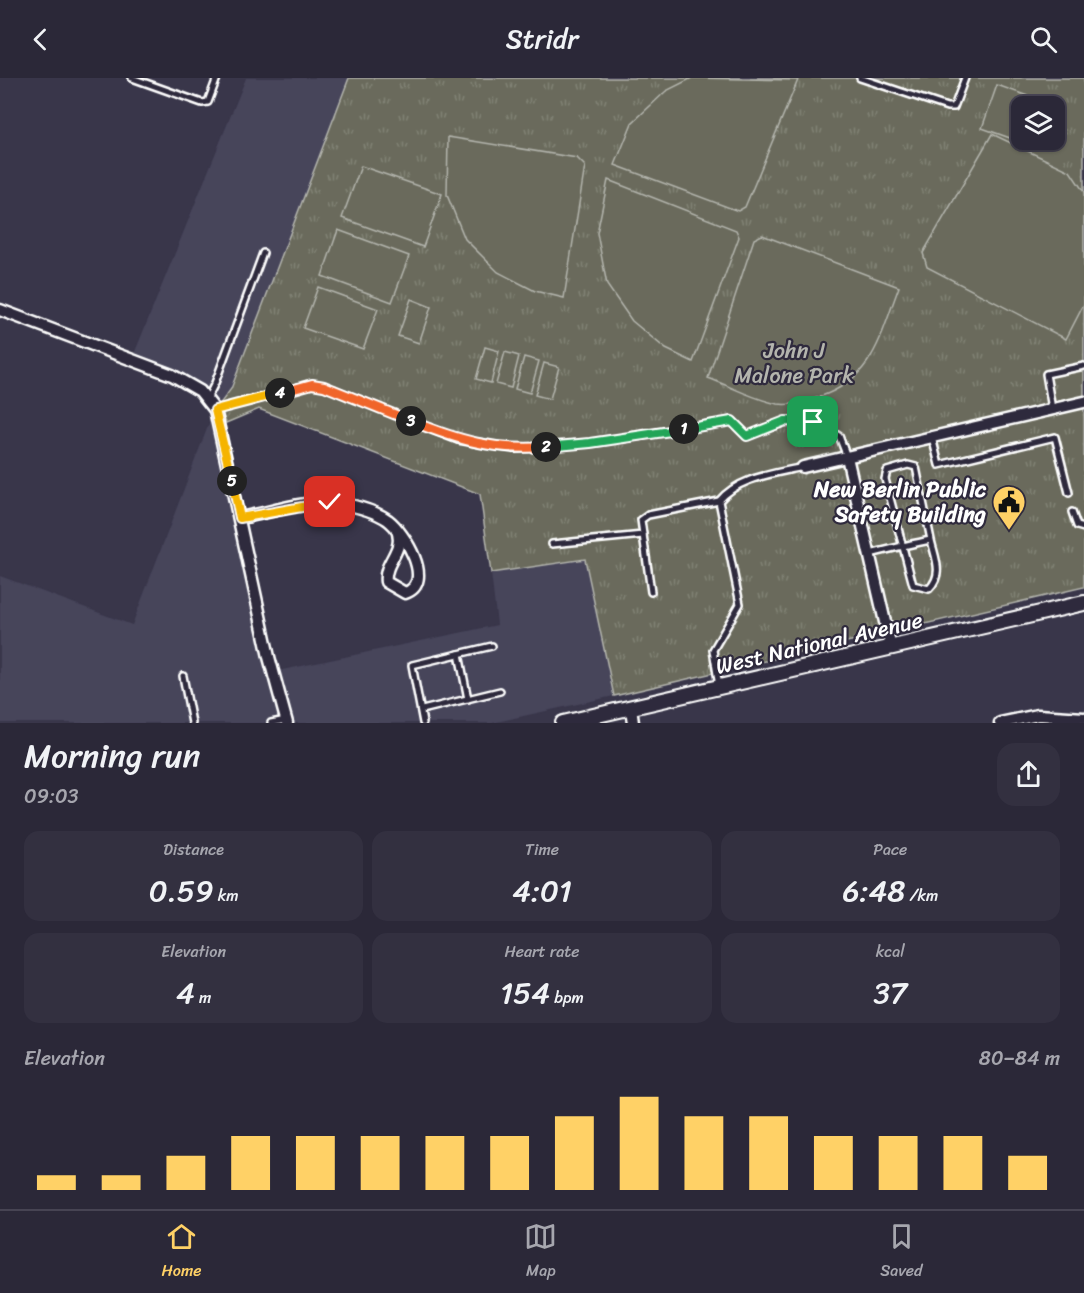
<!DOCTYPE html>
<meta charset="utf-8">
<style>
body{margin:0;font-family:Sriracha,sans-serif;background:#333040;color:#f1f3f6;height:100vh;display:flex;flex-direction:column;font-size:22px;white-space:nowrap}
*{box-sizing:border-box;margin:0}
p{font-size:20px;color:#a6a6ae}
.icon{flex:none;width:33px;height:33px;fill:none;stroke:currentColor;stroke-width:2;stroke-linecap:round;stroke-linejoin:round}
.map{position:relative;height:645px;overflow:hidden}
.drawer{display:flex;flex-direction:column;background:#2b2838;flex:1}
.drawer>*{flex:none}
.buttons{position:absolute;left:1011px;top:18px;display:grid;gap:12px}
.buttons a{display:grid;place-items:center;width:54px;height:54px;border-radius:12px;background:#2b2838;box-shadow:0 2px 4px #0004,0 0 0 2px #474453;font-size:30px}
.pin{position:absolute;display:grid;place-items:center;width:51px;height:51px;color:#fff;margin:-26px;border-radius:12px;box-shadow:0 3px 9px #0006}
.km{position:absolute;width:30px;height:30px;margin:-15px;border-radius:50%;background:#222;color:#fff;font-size:16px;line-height:30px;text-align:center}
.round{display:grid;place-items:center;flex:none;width:63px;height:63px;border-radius:18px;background:#333040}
.head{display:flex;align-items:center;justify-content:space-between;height:102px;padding:0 24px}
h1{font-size:33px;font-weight:600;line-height:45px}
.stats{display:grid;grid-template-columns:repeat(3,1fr);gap:9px;height:102px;padding:6px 24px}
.stats div{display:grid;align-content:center;border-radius:15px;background:#333040;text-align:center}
.stats b{font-size:30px;font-weight:600}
.stats small{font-size:16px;font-weight:400}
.stats p{font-size:16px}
.chart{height:168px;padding:12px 24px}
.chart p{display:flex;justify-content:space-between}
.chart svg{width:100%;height:108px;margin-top:6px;stroke:#ffd166;stroke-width:6}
header{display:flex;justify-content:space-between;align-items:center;height:78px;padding:0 24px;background:#2b2838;font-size:27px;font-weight:600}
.menu{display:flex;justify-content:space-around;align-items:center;height:84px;border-top:2px solid #474453;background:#2b2838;font-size:16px;color:#a6a6ae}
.menu a{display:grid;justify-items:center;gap:3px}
.menu .current{color:#ffd166}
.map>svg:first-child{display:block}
</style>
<header><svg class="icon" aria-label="back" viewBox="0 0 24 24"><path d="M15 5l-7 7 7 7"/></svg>Stridr<svg class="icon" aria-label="search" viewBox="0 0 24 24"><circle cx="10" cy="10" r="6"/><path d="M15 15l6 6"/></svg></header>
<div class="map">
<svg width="1084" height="645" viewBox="0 0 1084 645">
<defs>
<pattern id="grass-tufts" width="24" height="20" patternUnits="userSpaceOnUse" patternTransform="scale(1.5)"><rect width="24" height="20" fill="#6a6b5c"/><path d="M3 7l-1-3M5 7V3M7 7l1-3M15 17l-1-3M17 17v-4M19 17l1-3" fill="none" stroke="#808174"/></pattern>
</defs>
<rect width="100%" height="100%" fill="#39364a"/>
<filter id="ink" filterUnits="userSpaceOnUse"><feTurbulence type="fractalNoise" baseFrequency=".0167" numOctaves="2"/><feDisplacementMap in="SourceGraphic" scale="12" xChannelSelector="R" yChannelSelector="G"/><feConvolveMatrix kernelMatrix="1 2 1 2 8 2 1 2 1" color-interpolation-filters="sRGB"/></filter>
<g filter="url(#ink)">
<!-- built -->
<g fill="#46445a">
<path d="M246,0H349L231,311L215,332L207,320L132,281Z"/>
<path d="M213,335L268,595L497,547L491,495L585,481L614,618L492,645H0V498L132,547Z"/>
</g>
<!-- grass -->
<path fill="url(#grass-tufts)" stroke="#b4b5ae" stroke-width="1.5" fill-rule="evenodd" d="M349,0H1084V509L614,618L585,481L491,495L480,416L259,331L226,345L219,327L231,311ZM1022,28H1054V62H1022Z"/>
<!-- pitch -->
<g fill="#6a6b5c" stroke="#b4b5ae" stroke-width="1.5">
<path d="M692,0L798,2L745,129L738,133L615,87L632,45L666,13Z"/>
<path d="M997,7L1050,26L1049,28H1022V62H1037L1035,69L982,50Z"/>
<path d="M992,56L1070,93L1084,114V226L1066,261L927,189L923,175Z"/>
<path d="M448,59L577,80L585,88L564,220L535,213L498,194L465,161L447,117Z"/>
<path d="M361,88L442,116L423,169L342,140Z"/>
<path d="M608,102L736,152L739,159L693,284L666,271L632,243L607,207L597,155Z"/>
<path d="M338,152L409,178L392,224L322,198Z"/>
<path d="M762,157L899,209C880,258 875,300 819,319C806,323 792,328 778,326C755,322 730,308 708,300L754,161Z"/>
<path d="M318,209L378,231L363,271L303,250Z"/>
<path d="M411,221L431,229L419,265L398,258Z"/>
<path d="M485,269L499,273L491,305L476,301Z"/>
<path d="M505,274L519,278L511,310L496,306Z"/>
<path d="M524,279L539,283L530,315L515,311Z"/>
<path d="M544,285L559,289L550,321L535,317Z"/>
</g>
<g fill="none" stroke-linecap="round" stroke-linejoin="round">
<!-- lane casing -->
<g stroke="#fff" stroke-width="10">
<g id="lane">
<path d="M132,0L202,25L208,24L217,0"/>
<path d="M860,0L947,29H954L965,0"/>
<path d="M207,321L215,305L263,175"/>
<path d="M1052,331L1046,296L1084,288"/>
<path d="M215,332L312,306L324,308L458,362L514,371L590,365L732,343L747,358C782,343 805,334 839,358L847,379"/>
<path d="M932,359L939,387L1055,359L1069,415"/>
<path d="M1072,434L1077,448L1084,450"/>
<path d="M552,466L643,457"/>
<path d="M870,476C890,471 910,466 931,462L916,389L908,387L887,393L885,401L913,507L929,511C944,496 935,480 931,462"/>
<path d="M651,514L641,442L648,437L719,423"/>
<path d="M459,576L468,621"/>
<path d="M183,598L192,645"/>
<path d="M719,608L713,572L740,526L719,423C739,399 773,396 803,389"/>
<path d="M422,632L500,613"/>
<path d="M271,645L286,642"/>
<path d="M423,645L412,587L492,568"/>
</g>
</g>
<!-- street casing -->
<g stroke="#fff" stroke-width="15">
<g id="street">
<path d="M0,232L172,297L200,313L215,332L269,579L287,645"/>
<path d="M847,379L891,570"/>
<path d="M803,389L1084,324"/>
<path d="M240,440C268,435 313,420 340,425C356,428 375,433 388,442C404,454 436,505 405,515L386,504C383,483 407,472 396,450"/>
<path d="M631,630L633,645"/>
<path d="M1000,645L1038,637L1084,640"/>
</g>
</g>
<!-- secondary casing -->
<g stroke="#fff" stroke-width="18">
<path id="secondary" d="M563,645L1084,525"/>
</g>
<!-- lane -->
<use href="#lane" stroke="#2f2a3d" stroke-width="5"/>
<!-- street -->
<use href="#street" stroke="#2f2a3d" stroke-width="10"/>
<!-- secondary -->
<use href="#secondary" stroke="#2f2a3d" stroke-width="14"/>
</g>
</g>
<g fill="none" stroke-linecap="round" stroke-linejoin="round" filter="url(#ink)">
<!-- split-1 casing -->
<g stroke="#fff" stroke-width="12">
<path id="split-1" d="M684,351L732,343L747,358L785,343L813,344"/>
</g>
<!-- split-2 casing -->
<g stroke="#fff" stroke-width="12">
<path id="split-2" d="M546,369L590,365L684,351"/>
</g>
<!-- split-3 casing -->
<g stroke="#fff" stroke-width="12">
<path id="split-3" d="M411,343C458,362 495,373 546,369"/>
</g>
<!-- split-4 casing -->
<g stroke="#fff" stroke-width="12">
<path id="split-4" d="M280,315L312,306L324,308L411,343"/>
</g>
<!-- split-5 casing -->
<g stroke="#fff" stroke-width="12">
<path id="split-5" d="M232,403L215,332L280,315"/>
</g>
<!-- split-6 casing -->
<g stroke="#fff" stroke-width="12">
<path id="split-6" d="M232,403L240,440L330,424"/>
</g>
<!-- split-1 -->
<use href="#split-1" stroke="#22a559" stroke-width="8"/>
<!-- split-2 -->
<use href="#split-2" stroke="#22a559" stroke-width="8"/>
<!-- split-3 -->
<use href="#split-3" stroke="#f0652b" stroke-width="8"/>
<!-- split-4 -->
<use href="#split-4" stroke="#f0652b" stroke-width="8"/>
<!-- split-5 -->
<use href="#split-5" stroke="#f5b400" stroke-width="8"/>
<!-- split-6 -->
<use href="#split-6" stroke="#f5b400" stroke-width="8"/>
</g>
<!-- icons -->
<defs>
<g id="civic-pin" transform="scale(1.725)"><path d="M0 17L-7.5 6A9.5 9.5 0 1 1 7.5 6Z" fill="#ffd166" stroke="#2f2a3d"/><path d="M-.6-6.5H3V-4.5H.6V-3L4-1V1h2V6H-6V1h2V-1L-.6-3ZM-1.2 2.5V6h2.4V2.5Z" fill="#111"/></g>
</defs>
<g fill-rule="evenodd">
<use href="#civic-pin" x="1009" y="424"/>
</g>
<g text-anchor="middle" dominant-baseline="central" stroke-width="4.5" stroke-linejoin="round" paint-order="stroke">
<!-- park labels -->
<g font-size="22" fill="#b4b5ae" stroke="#2f2a3d">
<text x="794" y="272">John J<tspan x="794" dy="25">Malone Park</tspan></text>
</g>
<!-- poi labels -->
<g font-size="22" font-weight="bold" fill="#fff" stroke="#2f2a3d" text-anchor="end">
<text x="986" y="411">New Berlin Public<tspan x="986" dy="25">Safety Building</tspan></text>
</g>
<!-- street labels -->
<g font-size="22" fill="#fff" stroke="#2f2a3d">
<text transform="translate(819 565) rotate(-13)">West National Avenue</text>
</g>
</g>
</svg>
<div class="buttons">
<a><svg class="icon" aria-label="layers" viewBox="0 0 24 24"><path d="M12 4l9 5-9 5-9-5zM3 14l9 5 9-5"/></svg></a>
</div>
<div class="pin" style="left:813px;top:344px;background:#1e9e55"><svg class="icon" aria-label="arrive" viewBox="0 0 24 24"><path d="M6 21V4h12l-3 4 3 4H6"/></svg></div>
<div class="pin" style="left:330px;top:424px;background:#d93025"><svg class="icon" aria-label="check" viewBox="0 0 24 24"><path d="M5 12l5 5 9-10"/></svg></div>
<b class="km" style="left:684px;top:351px">1</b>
<b class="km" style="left:546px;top:369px">2</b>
<b class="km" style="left:411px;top:343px">3</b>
<b class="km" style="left:280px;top:315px">4</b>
<b class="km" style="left:232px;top:403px">5</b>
</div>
<section class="drawer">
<div class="head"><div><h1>Morning run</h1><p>09:03</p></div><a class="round"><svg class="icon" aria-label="share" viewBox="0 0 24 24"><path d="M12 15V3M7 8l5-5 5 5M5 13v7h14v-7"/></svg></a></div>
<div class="stats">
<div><p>Distance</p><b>0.59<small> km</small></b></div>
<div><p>Time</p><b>4:01</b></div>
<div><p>Pace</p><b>6:48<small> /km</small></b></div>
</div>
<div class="stats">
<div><p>Elevation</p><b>4<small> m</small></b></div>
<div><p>Heart rate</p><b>154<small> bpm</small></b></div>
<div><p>kcal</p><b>37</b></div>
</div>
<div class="chart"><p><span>Elevation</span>80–84 m</p>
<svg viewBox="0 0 160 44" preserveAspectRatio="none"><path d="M5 44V38M15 44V38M25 44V30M35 44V22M45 44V22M55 44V22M65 44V22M75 44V22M85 44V14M95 44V6M105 44V14M115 44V14M125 44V22M135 44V22M145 44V22M155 44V30"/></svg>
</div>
</section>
<nav class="menu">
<a class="current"><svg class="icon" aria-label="home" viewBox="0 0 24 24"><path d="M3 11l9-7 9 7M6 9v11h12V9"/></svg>Home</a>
<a><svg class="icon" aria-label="map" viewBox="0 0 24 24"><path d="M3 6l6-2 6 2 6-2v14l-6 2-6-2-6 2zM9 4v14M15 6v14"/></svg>Map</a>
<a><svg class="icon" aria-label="saved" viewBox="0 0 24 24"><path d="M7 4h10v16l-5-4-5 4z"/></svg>Saved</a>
</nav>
